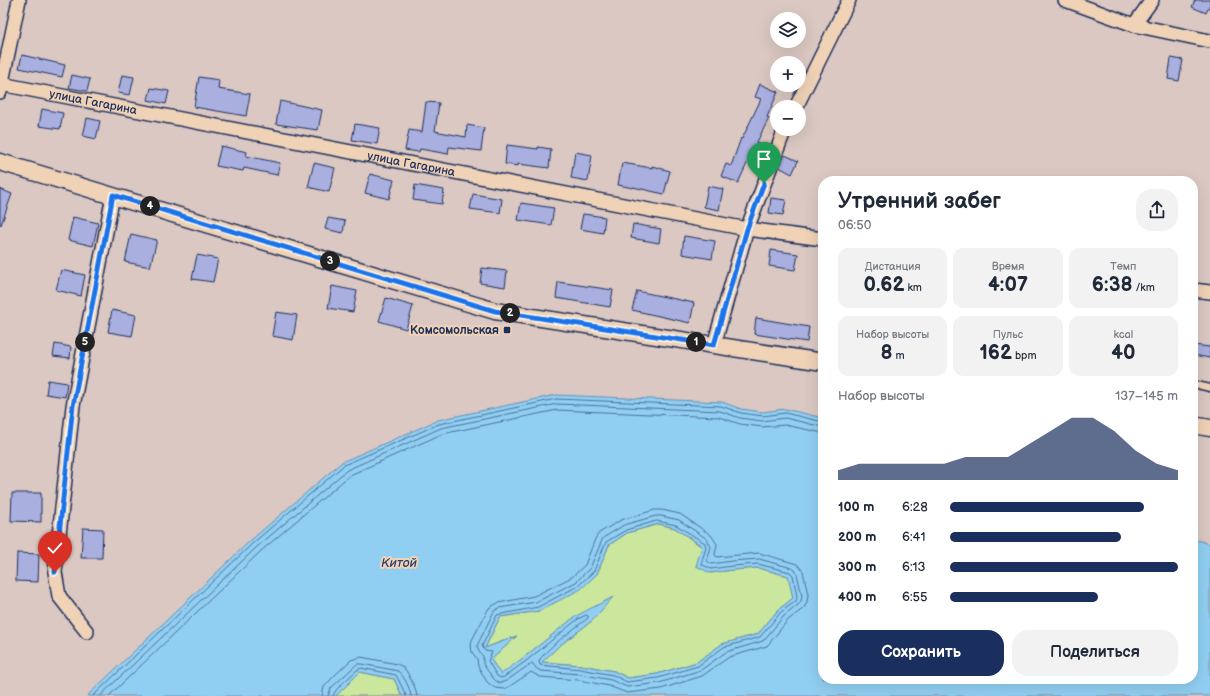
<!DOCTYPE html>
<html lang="ru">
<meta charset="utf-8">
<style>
body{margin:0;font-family:"Balsamiq Sans",sans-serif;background:#f2f2f3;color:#1f2937;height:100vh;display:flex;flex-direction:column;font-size:15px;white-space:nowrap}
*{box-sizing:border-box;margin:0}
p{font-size:13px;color:#747a83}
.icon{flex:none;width:22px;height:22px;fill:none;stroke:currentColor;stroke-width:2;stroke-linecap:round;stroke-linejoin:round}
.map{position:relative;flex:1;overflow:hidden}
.details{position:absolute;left:818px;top:176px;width:380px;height:508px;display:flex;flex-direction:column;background:#fff;border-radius:16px;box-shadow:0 4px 16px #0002}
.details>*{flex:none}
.fabs{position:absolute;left:770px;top:12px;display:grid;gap:8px}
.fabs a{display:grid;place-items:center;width:36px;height:36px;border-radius:50%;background:#fff;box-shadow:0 4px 16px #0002;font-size:20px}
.pin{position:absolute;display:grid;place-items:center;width:34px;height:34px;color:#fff;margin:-41px -17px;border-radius:50% 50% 50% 0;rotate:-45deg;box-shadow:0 0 4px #0007}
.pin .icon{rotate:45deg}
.km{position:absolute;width:20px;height:20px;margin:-10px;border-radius:50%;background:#222;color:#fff;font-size:11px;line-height:20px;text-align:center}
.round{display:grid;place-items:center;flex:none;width:42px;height:42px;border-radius:16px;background:#f2f2f3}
.headline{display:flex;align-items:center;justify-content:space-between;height:68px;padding:0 20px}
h1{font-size:22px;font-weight:700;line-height:30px}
.metrics{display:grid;grid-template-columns:repeat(3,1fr);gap:6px;height:68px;padding:4px 20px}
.metrics div{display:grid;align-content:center;border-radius:10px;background:#f2f2f3;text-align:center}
.metrics b{font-size:20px;font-weight:700}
.metrics small{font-size:11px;font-weight:400}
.metrics p{font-size:11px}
.chart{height:112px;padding:8px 20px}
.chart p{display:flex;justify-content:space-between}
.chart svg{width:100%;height:72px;margin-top:4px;fill:#1b2f5e;opacity:.7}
.primary-button{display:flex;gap:8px;margin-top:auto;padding:8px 20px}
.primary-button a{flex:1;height:46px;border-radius:16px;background:#1b2f5e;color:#fff;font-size:16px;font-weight:700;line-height:46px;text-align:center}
.primary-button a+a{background:#f2f2f3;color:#1f2937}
ul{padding:0 20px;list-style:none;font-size:13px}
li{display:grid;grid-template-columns:64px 48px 1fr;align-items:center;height:30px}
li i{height:10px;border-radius:5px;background:#1b2f5e}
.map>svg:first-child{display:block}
</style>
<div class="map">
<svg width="1210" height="696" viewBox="0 0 1210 696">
<rect width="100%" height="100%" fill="#dbc8c2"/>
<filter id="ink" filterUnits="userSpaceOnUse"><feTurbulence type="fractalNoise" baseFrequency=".025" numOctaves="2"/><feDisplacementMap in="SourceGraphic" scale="8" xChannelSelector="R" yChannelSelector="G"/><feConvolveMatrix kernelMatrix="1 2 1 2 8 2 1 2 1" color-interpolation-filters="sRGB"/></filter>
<g filter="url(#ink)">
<!-- green -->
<g fill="#cbe79e" stroke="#738b7e">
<path d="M659,524L675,528L702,547L710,573L733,570L758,568L789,576L793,598L778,610L758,634L722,644L697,662L657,674L628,678L614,671L581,665L541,662L559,646L593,620L576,616L523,658L501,675L491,660L516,636L485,648L500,617L539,611L554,603L597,574L609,545L627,533Z"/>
<path d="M360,672L394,679L402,696H336Z"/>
</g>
<!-- water -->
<path fill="#91cff2" stroke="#628fb7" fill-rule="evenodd" d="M556,395L722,402L741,409L763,412L785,409L823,418V679H1193V539L1210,544V696H402L394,679L360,672L336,696H87L251,540L342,462L438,420ZM659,524L675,528L702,546L696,566L710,573L733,570L758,568L788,576L793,598L778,610L758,634L722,644L697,662L657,674L628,678L614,671L581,665L542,662L559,646L593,620L613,597L576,616L523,658L501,674L491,660L517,636L485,648L500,617L539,611L581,589L597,574L609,545L627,533Z"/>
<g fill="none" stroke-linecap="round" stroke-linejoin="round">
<!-- shore -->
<g stroke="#4a6f99" stroke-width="1">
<path d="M655,510H662L680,514L711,535L717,544L715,555L717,557L759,553L797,564L803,571L808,595L807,602L804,608L788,620L767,646L729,657L702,676L661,689L627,693L609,686L579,680L540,677L531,672L510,686L504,689L495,688L487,682L478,666L477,659L472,652L471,646L472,640L489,608L498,603L534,596L572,577L585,565L595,539L599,533L621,520Z"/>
<path d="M656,516H661L679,520L707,539L711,547L707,561L711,564L732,561L759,559L792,568L795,570L797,574L802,596L801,601L798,605L784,616L763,641L726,652L701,670L659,683L627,687L611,680L580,674L541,671L537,669L532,663L506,681L500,683L496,681L493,678L483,664V656L479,652L477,646L494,611L499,608L536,602L576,582L590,568L603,538L624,525Z"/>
<path d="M657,521L676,525L705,543L706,548L701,564L711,569L732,566L758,564L790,572L793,575L797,597L796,601L781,612L760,637L724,647L698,666L658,678L627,682L613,675L580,669L540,665L539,662C541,652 578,626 588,618V616L586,615L578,619L526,661L504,677L501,678L497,676L488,661L492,652L485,651L482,646L497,615L538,607L578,586L594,571L606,542L626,530Z"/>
<path d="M93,696L253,543L344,465L439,424L556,399L721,406L741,413L763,416L785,413L823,422"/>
<path d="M100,696L257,547L347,470L441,428L557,404L720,411L740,418L762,421L785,418L823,427"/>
<path d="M109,696L261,551L350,475L442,434L557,410L719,417L740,424L762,427L785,425L823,433"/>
<path d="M322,696L324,687L333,677L351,660L361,657L397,664L403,667L407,672L415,688L417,696"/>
<path d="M328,696L331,688L357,664H362L398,671C404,676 410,688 411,696"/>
<path d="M333,696C335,688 351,676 357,670L361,668L396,675L405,693L406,696"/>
</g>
</g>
<!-- building -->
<g fill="#a9afdf" stroke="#1b2f5e">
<path d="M1195,0H1210V4L1206,13L1192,7Z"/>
<path d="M22,55L65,65L62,77L19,68Z"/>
<path d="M1171,58L1183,60L1179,81L1168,79Z"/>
<path d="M72,75L90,79L87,91L69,88Z"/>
<path d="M122,75L134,77L130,95L118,93Z"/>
<path d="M199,77L219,80L218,89L250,94L246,116L194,107Z"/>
<path d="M760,84L778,92L767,117L769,118L756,144H759L755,157L751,155L738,183L721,176L726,164L731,166L741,138L742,139L761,99L755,97Z"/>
<path d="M151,88L169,91L166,104L148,100Z"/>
<path d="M280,101L322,110L318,130L276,124Z"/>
<path d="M426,102L439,103L435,131L466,137L467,125L484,128L481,151L449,147L448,154L420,149L419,152L405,150L409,130L422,132Z"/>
<path d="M42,109L63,113L60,129L39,126Z"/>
<path d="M87,118L100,121L96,139L83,136Z"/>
<path d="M355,124L380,128L377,144L352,140Z"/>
<path d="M507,145L538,149V147L551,149L549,168L518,164V166L505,164Z"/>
<path d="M221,146L247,152L246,156L280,163L277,175L244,168L243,171L216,166Z"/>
<path d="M575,152L592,155L588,181L571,178Z"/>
<path d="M785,155L798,161L792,174L779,167Z"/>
<path d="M314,163L335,168L329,192L308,187Z"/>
<path d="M622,163L652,168V166L670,171L664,194L633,187V188L618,185Z"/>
<path d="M370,174L394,180L389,199L365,193Z"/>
<path d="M415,185L444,190L442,204L413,200Z"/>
<path d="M708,186L723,189L719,210L704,207Z"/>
<path d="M0,189L12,194L1,225L0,224Z"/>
<path d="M473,194L502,199L500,213L470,209Z"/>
<path d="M771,198L786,200L783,215L769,213Z"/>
<path d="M521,203L554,208L551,225L518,220Z"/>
<path d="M583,214L605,217L603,233L580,229Z"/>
<path d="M73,217L98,223L93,246L68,240Z"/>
<path d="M328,218L345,221L343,233L325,229Z"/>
<path d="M633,224L661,229L659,243L631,238Z"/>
<path d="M131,234L157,240L150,267L125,262Z"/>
<path d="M684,236L715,241L712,259L682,254Z"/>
<path d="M771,250L798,254L795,270L769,266Z"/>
<path d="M197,255L218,259L213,282L192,279Z"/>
<path d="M482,268L507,271L505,287L480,283Z"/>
<path d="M61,270L85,275L81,296L56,290Z"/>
<path d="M558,282L613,290L610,307L556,298Z"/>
<path d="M332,286L357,291L353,312L328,308Z"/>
<path d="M637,291L694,303L690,323L632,310Z"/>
<path d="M386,298L413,306L406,329L379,321Z"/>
<path d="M112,310L136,315L132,336L108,332Z"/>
<path d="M276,312L297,315L293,340L272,336Z"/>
<path d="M756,318L809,327L807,342L754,334Z"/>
<path d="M55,344L71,347L70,358L53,356Z"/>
<path d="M1193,345L1210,347V358L1193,355Z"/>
<path d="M48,380L67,383L65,397L46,394Z"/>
<path d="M12,493H41V522L11,521Z"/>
<path d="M83,528L103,529L102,558H81Z"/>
<path d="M17,553L39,554L38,582L16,581Z"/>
</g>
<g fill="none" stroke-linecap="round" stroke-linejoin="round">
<!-- service casing -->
<g stroke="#1b2f5e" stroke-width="9">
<path id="service" d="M1193,384L1210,388"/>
</g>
<!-- minor casing -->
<g stroke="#1b2f5e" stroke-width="16">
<g id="minor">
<path d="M1065,0L1134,25L1210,41"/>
<path d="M1134,25L1152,0"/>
<path id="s1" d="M1,84L747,229L823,239"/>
<path d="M0,92L19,0"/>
<path d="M796,107L849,0"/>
<path d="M1193,290L1210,292"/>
<path d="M714,345L747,229L785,129"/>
<path d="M87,632L59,596L55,572L73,406L113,195"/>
</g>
</g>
<!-- tertiary casing -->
<g stroke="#1b2f5e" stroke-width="19">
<g id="tertiary">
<path d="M0,162L495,311L823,362"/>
<path d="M1193,425L1210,428"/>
</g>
</g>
<!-- service -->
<use href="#service" stroke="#f0d2b6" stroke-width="6"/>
<!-- minor -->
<use href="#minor" stroke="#f0d2b6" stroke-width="13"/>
<!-- tertiary -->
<use href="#tertiary" stroke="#f0d2b6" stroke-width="16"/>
</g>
</g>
<g fill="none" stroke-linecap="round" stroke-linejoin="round" filter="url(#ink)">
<!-- route casing -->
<g stroke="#fff" stroke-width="8">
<path id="route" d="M55,572L73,406L113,195L495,311L714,345L747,229L764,183"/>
</g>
<!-- route -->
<use href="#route" stroke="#1a73e8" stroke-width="5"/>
</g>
<!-- markers -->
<rect fill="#1b2f5e" stroke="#f0d2b6" stroke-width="1.5" x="503" y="326" width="8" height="8" rx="2"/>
<g text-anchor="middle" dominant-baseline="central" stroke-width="4" stroke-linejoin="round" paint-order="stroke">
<!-- street labels -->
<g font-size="12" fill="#1b2f5e" stroke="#f0d2b6">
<text stroke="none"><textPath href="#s1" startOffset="94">улица Гагарина</textPath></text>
<text stroke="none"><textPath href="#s1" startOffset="418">улица Гагарина</textPath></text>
</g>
<!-- poi labels -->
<g font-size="12" font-weight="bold" fill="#1b2f5e" stroke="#f0d2b6" text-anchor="end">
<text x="499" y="330">Комсомольская</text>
</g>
<!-- water labels -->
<g font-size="13" font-style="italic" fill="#273f6d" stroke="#f0d2b6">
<text x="399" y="563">Китой</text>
</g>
</g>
</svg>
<div class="fabs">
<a><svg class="icon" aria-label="layers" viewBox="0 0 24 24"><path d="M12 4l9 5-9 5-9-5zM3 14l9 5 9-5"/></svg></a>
<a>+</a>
<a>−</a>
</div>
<div class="pin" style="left:764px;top:183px;background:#1e9e55"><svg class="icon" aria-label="arrive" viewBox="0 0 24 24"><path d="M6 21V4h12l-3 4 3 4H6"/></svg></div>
<div class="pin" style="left:55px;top:572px;background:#d93025"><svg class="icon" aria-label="check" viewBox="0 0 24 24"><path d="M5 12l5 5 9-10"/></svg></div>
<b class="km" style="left:696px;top:342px">1</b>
<b class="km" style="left:510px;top:313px">2</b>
<b class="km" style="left:330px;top:261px">3</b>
<b class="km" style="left:150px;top:206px">4</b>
<b class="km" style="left:85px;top:342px">5</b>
<section class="details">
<div class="headline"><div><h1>Утренний забег</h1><p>06:50</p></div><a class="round"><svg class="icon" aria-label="share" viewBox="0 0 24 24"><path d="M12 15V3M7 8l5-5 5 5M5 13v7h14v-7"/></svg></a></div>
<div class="metrics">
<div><p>Дистанция</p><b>0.62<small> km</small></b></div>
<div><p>Время</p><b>4:07</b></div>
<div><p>Темп</p><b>6:38<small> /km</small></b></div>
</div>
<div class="metrics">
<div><p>Набор высоты</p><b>8<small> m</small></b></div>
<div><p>Пульс</p><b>162<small> bpm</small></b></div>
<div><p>kcal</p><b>40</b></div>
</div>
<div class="chart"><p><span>Набор высоты</span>137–145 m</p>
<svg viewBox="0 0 160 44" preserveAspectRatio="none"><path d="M0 44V38L10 34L20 34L30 34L40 34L50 34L60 30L70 30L80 30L90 22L100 14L110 6L120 6L130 14L140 26L150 34L160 38V44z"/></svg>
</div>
<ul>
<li><b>100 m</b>6:28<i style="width:85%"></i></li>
<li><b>200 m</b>6:41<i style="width:75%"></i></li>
<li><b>300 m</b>6:13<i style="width:100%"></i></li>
<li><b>400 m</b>6:55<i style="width:65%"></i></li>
</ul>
<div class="primary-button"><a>Сохранить</a><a>Поделиться</a></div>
</section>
</div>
